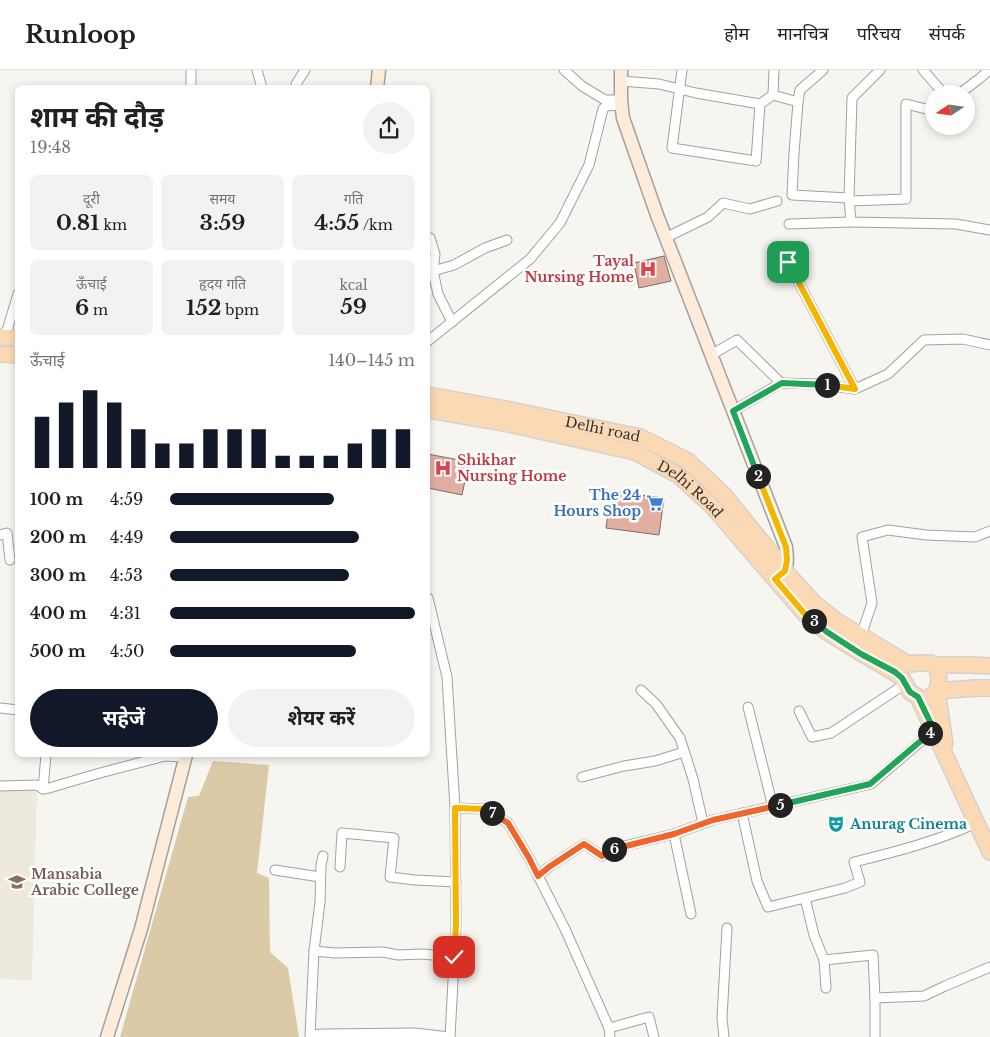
<!DOCTYPE html>
<html lang="hi">
<meta charset="utf-8">
<style>
body{margin:0;font-family:"Libre Baskerville","Noto Sans Devanagari",serif;background:#f2f2f2;color:#202124;height:100vh;display:flex;flex-direction:column;font-size:19px;white-space:nowrap}
*{box-sizing:border-box;margin:0}
p{font-size:16px;color:#757577}
.icon{flex:none;width:28px;height:28px;fill:none;stroke:currentColor;stroke-width:2;stroke-linecap:round;stroke-linejoin:round}
.map{position:relative;flex:1;overflow:hidden}
.details{position:absolute;left:15px;top:15px;width:415px;height:672px;display:flex;flex-direction:column;background:#fff;border-radius:8px;box-shadow:0 2px 8px #0003}
.details>*{flex:none}
.needle{width:32px;rotate:257deg}
.tools{position:absolute;left:925px;top:15px;display:grid;gap:10px}
.tools a{display:grid;place-items:center;width:50px;height:50px;border-radius:50%;background:#fff;box-shadow:0 2px 8px #0003;font-size:25px}
.pin{position:absolute;display:grid;place-items:center;width:42px;height:42px;color:#fff;margin:-21px;border-radius:10px;box-shadow:0 2px 8px #0006}
.km{position:absolute;width:25px;height:25px;margin:-12px;border-radius:50%;background:#222;color:#fff;font-size:14px;line-height:25px;text-align:center}
.round{display:grid;place-items:center;flex:none;width:52px;height:52px;border-radius:26px;background:#f2f2f2}
.overview{display:flex;align-items:center;justify-content:space-between;height:85px;padding:0 15px}
h1{font-size:28px;font-weight:700;line-height:38px}
.stats{display:grid;grid-template-columns:repeat(3,1fr);gap:8px;height:85px;padding:5px 15px}
.stats div{display:grid;align-content:center;border-radius:8px;background:#f2f2f2;text-align:center}
.stats b{font-size:21px;font-weight:700}
.stats small{font-size:14px;font-weight:400}
.stats p{font-size:14px}
.chart{height:140px;padding:10px 15px}
.chart p{display:flex;justify-content:space-between}
.chart svg{width:100%;height:90px;margin-top:5px;stroke:#111827;stroke-width:6}
.button{display:flex;gap:10px;margin-top:auto;padding:10px 15px}
.button a{flex:1;height:58px;border-radius:30px;background:#111827;color:#fff;font-size:20px;font-weight:700;line-height:58px;text-align:center}
.button a+a{background:#f2f2f2;color:#202124}
ul{padding:0 15px;list-style:none;font-size:16px}
li{display:grid;grid-template-columns:80px 60px 1fr;align-items:center;height:38px}
li i{height:12px;border-radius:6px;background:#111827}
header{display:flex;align-items:center;gap:30px;box-sizing:border-box;height:70px;padding:0 25px;background:#fff;border-bottom:1px solid #e0e0e0}
header strong{font-size:24px}
nav{display:flex;gap:28px;margin-inline-start:auto;font-size:18px}
.map>svg:first-child{display:block}
</style>
<header>
<strong>Runloop</strong>
<nav><a>होम</a><a>मानचित्र</a><a>परिचय</a><a>संपर्क</a></nav>
</header>
<div class="map">
<svg width="990" height="967" viewBox="0 0 990 967">
<rect width="100%" height="100%" fill="#f7f5ef"/>
<!-- built -->
<path fill="#eee9dd" d="M0,714L37,715L32,910L0,909Z"/>
<!-- green -->
<path fill="#dacaa5" d="M213,691L269,695L257,803L269,808L270,882L288,898L299,967H120L188,727L199,726Z"/>
<!-- building -->
<g fill="#e1aea2" stroke="#777170">
<path d="M664,186L671,211L639,218L634,193Z"/>
<path d="M428,384L469,392L462,425L428,418Z"/>
<path d="M611,421L664,428L659,465L606,458Z"/>
</g>
<g fill="none" stroke-linecap="round" stroke-linejoin="round">
<!-- street casing -->
<g stroke="#a3a19c" stroke-width="11">
<g id="street">
<path d="M257,0L262,18"/>
<path d="M564,0L582,16L605,30H615"/>
<path d="M682,0L672,78L756,91L760,34"/>
<path d="M923,0L944,24"/>
<path d="M621,11L659,14L696,23L760,34L773,25L798,32L794,83L792,125L849,128L852,28L880,0"/>
<path d="M191,18V0"/>
<path d="M296,18V14L305,0"/>
<path d="M959,24L979,9L989,0"/>
<path d="M773,25L774,0"/>
<path d="M798,32L800,20L823,0"/>
<path d="M849,128L851,152L956,154L990,160"/>
<path d="M849,131L906,129V34L934,41"/>
<path d="M789,154L851,152"/>
<path d="M428,168H430L435,184L433,201"/>
<path d="M665,168L708,147L723,133L750,139L777,131"/>
<path d="M788,192L855,319"/>
<path d="M452,252L438,224L433,201L454,195L485,178L507,170"/>
<path d="M5,267L18,224"/>
<path d="M428,271L530,189L560,153L589,95L603,39L606,36L621,35"/>
<path d="M711,285L737,270L781,313"/>
<path d="M733,341L781,313L817,314L855,319L888,304L924,270L963,269L990,275"/>
<path d="M0,465L7,463L10,490"/>
<path d="M428,528L447,607L455,738L456,855L450,967"/>
<path d="M861,566L872,533L862,467L888,460L926,465L975,467L990,461"/>
<path d="M641,620L656,634L680,668L693,709L703,753"/>
<path d="M748,637L773,737"/>
<path d="M0,638L18,640"/>
<path d="M799,641L812,667L831,663L905,614"/>
<path d="M582,707L624,696L655,691L684,682"/>
<path d="M0,716L37,715L43,719L49,718L100,703L165,686L185,687"/>
<path d="M43,719L46,685"/>
<path d="M455,738L485,739L508,753L529,788L565,859L609,958L610,967"/>
<path d="M742,743L757,811L768,837L805,828L814,865L824,890"/>
<path d="M340,797L342,763L394,768L390,807L415,810L456,812"/>
<path d="M275,800L320,807"/>
<path d="M538,806L549,797L584,774L602,786L612,779L674,764"/>
<path d="M805,828L845,818L860,812L854,792C895,782 938,771 976,753"/>
<path d="M691,844L674,764L713,750L871,714L934,660"/>
<path d="M314,881L320,832L321,795L323,786"/>
<path d="M826,918L824,890L873,885L875,928"/>
<path d="M609,958L649,947L654,967"/>
<path d="M449,967L415,963L323,964L310,965L314,881L335,883L383,882L398,885L422,884L454,887"/>
<path d="M724,967L722,948L727,858"/>
<path d="M875,967V928L924,926L945,916L990,897"/>
</g>
</g>
<!-- secondary casing -->
<g stroke="#a3a19c" stroke-width="15">
<g id="secondary">
<path d="M621,0V30L623,48L657,145L786,477C787,487 789,498 780,505"/>
<path d="M377,18L379,0"/>
<path d="M107,967L141,859L186,685"/>
</g>
</g>
<!-- primary casing -->
<g stroke="#d2d2d1" stroke-width="18">
<g id="primary">
<path d="M0,267L18,268"/>
<path d="M0,284L18,285"/>
<path id="s1" d="M428,325L511,340L640,367L688,391L724,425L767,478L785,501L814,533L838,552L908,594L919,593H930L936,595H971L990,596"/>
<path id="s2" d="M428,340L509,354L635,382L678,405L712,436L804,543L827,562L861,583L895,603L902,608L910,622L918,627L990,782"/>
<path d="M936,595C939,605 940,611 937,621L945,674"/>
<path d="M931,626L937,621L975,618H990"/>
</g>
</g>
<!-- street -->
<use href="#street" stroke="#fff" stroke-width="9"/>
<!-- secondary -->
<use href="#secondary" stroke="#feecda" stroke-width="12"/>
<!-- primary -->
<use href="#primary" stroke="#fcd9b5" stroke-width="15"/>
</g>
<g fill="none" stroke-linecap="round" stroke-linejoin="round">
<!-- split-1 casing -->
<g stroke="#fff" stroke-width="10">
<path id="split-1" d="M788,192L855,319L827,315"/>
</g>
<!-- split-2 casing -->
<g stroke="#fff" stroke-width="10">
<path id="split-2" d="M758,406L733,341L782,313L827,315"/>
</g>
<!-- split-3 casing -->
<g stroke="#fff" stroke-width="10">
<path id="split-3" d="M758,406L786,477L787,490L785,501L775,509L804,543L814,551"/>
</g>
<!-- split-4 casing -->
<g stroke="#fff" stroke-width="10">
<path id="split-4" d="M814,551L827,562L861,584L895,602L902,608L910,622L918,627L934,660L930,663"/>
</g>
<!-- split-5 casing -->
<g stroke="#fff" stroke-width="10">
<path id="split-5" d="M780,735L870,714L930,663"/>
</g>
<!-- split-6 casing -->
<g stroke="#fff" stroke-width="10">
<path id="split-6" d="M614,779L674,764L713,750L780,735"/>
</g>
<!-- split-7 casing -->
<g stroke="#fff" stroke-width="10">
<path id="split-7" d="M492,743L508,753L529,788L538,806L549,797L584,774L602,786L614,779"/>
</g>
<!-- split-8 casing -->
<g stroke="#fff" stroke-width="10">
<path id="split-8" d="M454,887L456,855L455,738L485,739L492,743"/>
</g>
<!-- split-1 -->
<use href="#split-1" stroke="#f5b400" stroke-width="6"/>
<!-- split-2 -->
<use href="#split-2" stroke="#22a559" stroke-width="6"/>
<!-- split-3 -->
<use href="#split-3" stroke="#f5b400" stroke-width="6"/>
<!-- split-4 -->
<use href="#split-4" stroke="#22a559" stroke-width="6"/>
<!-- split-5 -->
<use href="#split-5" stroke="#22a559" stroke-width="6"/>
<!-- split-6 -->
<use href="#split-6" stroke="#f0652b" stroke-width="6"/>
<!-- split-7 -->
<use href="#split-7" stroke="#f0652b" stroke-width="6"/>
<!-- split-8 -->
<use href="#split-8" stroke="#f5b400" stroke-width="6"/>
</g>
<!-- icons -->
<defs>
<g id="hospital-bare" transform="scale(1.35)"><path d="M-5-5h3v3.5h4V-5h3V5h-3V1.5h-4V5h-3Z" fill="#e0444e" stroke="#fff" stroke-width="2.5" paint-order="stroke"/></g>
<g id="supermarket-bare" transform="scale(1.35)"><path d="M-6-5.5h2.5l.6 2H6L4.5 2H-2.5L-4.4-4H-6ZM-1.5 3.2a1.3 1.3 0 1 0 .1 0ZM3 3.2a1.3 1.3 0 1 0 .1 0Z" fill="#3f7fe0" stroke="#fff" stroke-width="2.5" paint-order="stroke"/></g>
<g id="theatre-bare" transform="scale(1.35)"><path d="M-5-5.5Q0-4 5-5.5V0Q5 5 0 6Q-5 5-5 0ZM-3.3-2.5H-1v1.5H-3.3ZM1-2.5H3.3v1.5H1ZM-2.8 1Q0 5.5 2.8 1Z" fill="#0f9aa8" stroke="#fff" stroke-width="2.5" paint-order="stroke"/></g>
<g id="university-bare" transform="scale(1.35)"><path d="M0-5L7-2L0 1L-7-2ZM-4 1L0 2.5L4 1V4Q0 6-4 4Z" fill="#8d6e63" stroke="#fff" stroke-width="2.5" paint-order="stroke"/></g>
</defs>
<g fill-rule="evenodd">
<use href="#hospital-bare" x="648" y="199"/>
<use href="#hospital-bare" x="443" y="398"/>
<use href="#supermarket-bare" x="655" y="433"/>
<use href="#theatre-bare" x="836" y="754"/>
<use href="#university-bare" x="17" y="812"/>
</g>
<g text-anchor="middle" dominant-baseline="central" stroke-width="5" stroke-linejoin="round" paint-order="stroke">
<!-- health labels -->
<g font-size="14" font-weight="bold" fill="#be3a42" stroke="#fff" text-anchor="end">
<text x="634" y="191">Tayal<tspan x="634" dy="16">Nursing Home</tspan></text>
<text x="457" y="390" text-anchor="start">Shikhar<tspan x="457" dy="16">Nursing Home</tspan></text>
</g>
<!-- street labels -->
<g font-size="14" fill="#333230" stroke="#fff">
<text stroke="none"><textPath href="#s1" startOffset="178">Delhi road</textPath></text>
<text stroke="none"><textPath href="#s2" startOffset="278">Delhi Road</textPath></text>
</g>
<!-- shop labels -->
<g font-size="14" font-weight="bold" fill="#366cbe" stroke="#fff" text-anchor="end">
<text x="641" y="425">The 24<tspan x="641" dy="16">Hours Shop</tspan></text>
</g>
<!-- culture labels -->
<g font-size="14" font-weight="bold" fill="#0d838f" stroke="#fff" text-anchor="start">
<text x="850" y="754">Anurag Cinema</text>
</g>
<!-- education labels -->
<g font-size="14" font-weight="bold" fill="#785e54" stroke="#fff" text-anchor="start">
<text x="31" y="804">Mansabia<tspan x="31" dy="16">Arabic College</tspan></text>
</g>
</g>
</svg>
<div class="tools">
<a><svg class="needle" viewBox="-14 -14 28 28"><path d="M0-13l5 13h-10z" fill="#e53935"/><path d="M0 13l5-13h-10z" fill="#757577"/></svg></a>
</div>
<div class="pin" style="left:788px;top:192px;background:#1e9e55"><svg class="icon" aria-label="arrive" viewBox="0 0 24 24"><path d="M6 21V4h12l-3 4 3 4H6"/></svg></div>
<div class="pin" style="left:454px;top:887px;background:#d93025"><svg class="icon" aria-label="check" viewBox="0 0 24 24"><path d="M5 12l5 5 9-10"/></svg></div>
<b class="km" style="left:827px;top:315px">1</b>
<b class="km" style="left:758px;top:406px">2</b>
<b class="km" style="left:814px;top:551px">3</b>
<b class="km" style="left:930px;top:663px">4</b>
<b class="km" style="left:780px;top:735px">5</b>
<b class="km" style="left:614px;top:779px">6</b>
<b class="km" style="left:492px;top:743px">7</b>
<section class="details">
<div class="overview"><div><h1>शाम की दौड़</h1><p>19:48</p></div><a class="round"><svg class="icon" aria-label="share" viewBox="0 0 24 24"><path d="M12 15V3M7 8l5-5 5 5M5 13v7h14v-7"/></svg></a></div>
<div class="stats">
<div><p>दूरी</p><b>0.81<small> km</small></b></div>
<div><p>समय</p><b>3:59</b></div>
<div><p>गति</p><b>4:55<small> /km</small></b></div>
</div>
<div class="stats">
<div><p>ऊँचाई</p><b>6<small> m</small></b></div>
<div><p>हृदय गति</p><b>152<small> bpm</small></b></div>
<div><p>kcal</p><b>59</b></div>
</div>
<div class="chart"><p><span>ऊँचाई</span>140–145 m</p>
<svg viewBox="0 0 160 44" preserveAspectRatio="none"><path d="M5 44V19M15 44V12M25 44V6M35 44V12M45 44V25M55 44V32M65 44V32M75 44V25M85 44V25M95 44V25M105 44V38M115 44V38M125 44V38M135 44V32M145 44V25M155 44V25"/></svg>
</div>
<ul>
<li><b>100 m</b>4:59<i style="width:67%"></i></li>
<li><b>200 m</b>4:49<i style="width:77%"></i></li>
<li><b>300 m</b>4:53<i style="width:73%"></i></li>
<li><b>400 m</b>4:31<i style="width:100%"></i></li>
<li><b>500 m</b>4:50<i style="width:76%"></i></li>
</ul>
<div class="button"><a>सहेजें</a><a>शेयर करें</a></div>
</section>
</div>
